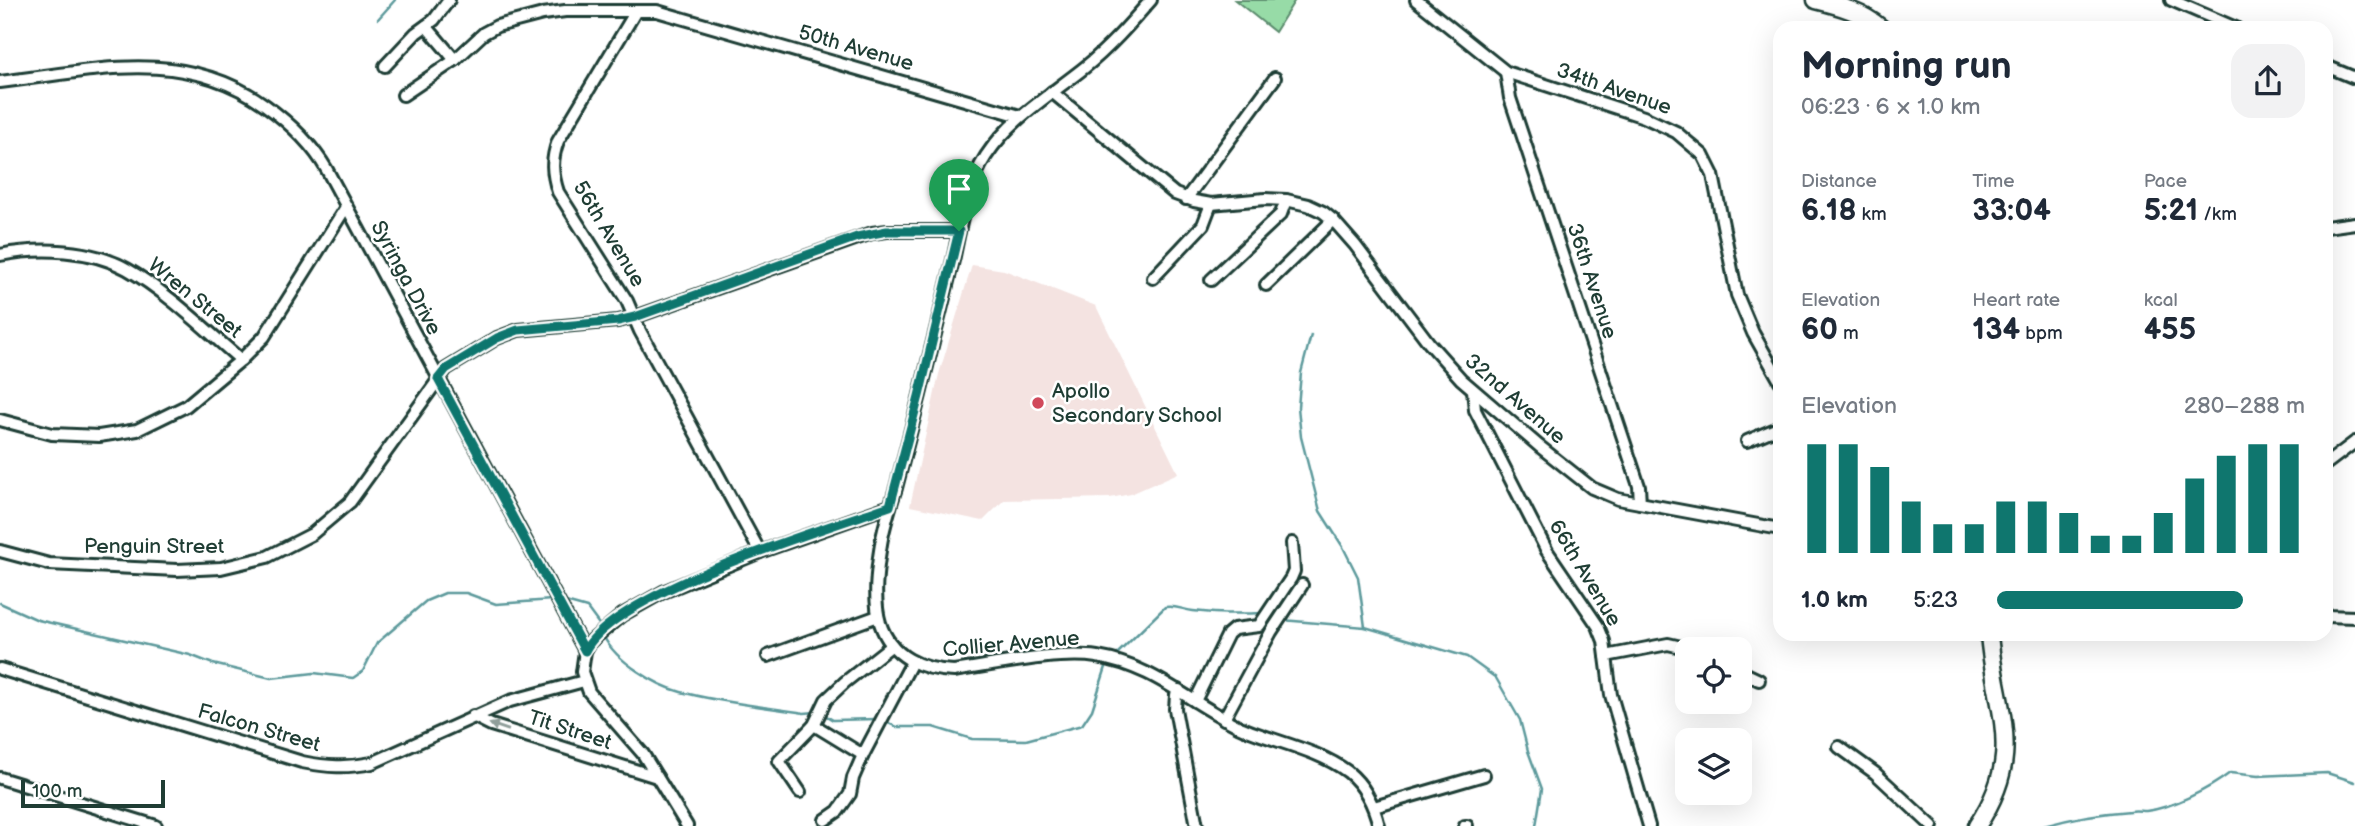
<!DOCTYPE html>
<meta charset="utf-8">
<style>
body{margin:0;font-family:"Balsamiq Sans",sans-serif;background:#f2f2f3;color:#1f2937;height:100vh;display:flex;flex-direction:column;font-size:26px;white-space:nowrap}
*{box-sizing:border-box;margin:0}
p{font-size:23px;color:#747a83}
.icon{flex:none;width:38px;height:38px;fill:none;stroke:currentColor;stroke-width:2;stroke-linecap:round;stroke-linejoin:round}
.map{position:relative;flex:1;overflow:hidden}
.side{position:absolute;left:1773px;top:21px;width:560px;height:620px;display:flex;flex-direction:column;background:#fff;border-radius:21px;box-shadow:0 7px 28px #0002}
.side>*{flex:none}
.tools{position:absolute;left:1675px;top:637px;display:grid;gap:14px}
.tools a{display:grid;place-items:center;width:77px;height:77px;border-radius:14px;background:#fff;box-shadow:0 7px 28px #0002;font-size:35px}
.scale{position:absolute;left:21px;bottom:18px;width:144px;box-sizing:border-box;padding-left:7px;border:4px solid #1f3d34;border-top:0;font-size:19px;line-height:24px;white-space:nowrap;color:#1f3d34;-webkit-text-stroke:5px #fff;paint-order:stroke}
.pin{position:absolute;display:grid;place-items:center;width:60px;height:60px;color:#fff;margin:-72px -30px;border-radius:50% 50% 50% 0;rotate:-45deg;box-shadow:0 0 7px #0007}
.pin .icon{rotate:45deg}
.round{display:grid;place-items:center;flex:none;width:74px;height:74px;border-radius:21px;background:#f2f2f3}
.overview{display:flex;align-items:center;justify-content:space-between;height:119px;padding:0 28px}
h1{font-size:38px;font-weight:700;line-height:52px}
.stats{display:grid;grid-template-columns:repeat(3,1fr);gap:10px;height:119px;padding:7px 28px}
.stats div{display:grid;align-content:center}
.stats b{font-size:30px;font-weight:700}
.stats small{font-size:19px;font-weight:400}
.stats p{font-size:19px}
.chart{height:196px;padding:14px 28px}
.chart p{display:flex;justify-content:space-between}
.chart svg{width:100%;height:126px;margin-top:7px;stroke:#0f766e;stroke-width:6}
ul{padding:0 28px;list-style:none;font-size:23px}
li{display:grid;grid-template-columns:112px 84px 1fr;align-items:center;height:52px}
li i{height:18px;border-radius:9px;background:#0f766e}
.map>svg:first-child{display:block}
</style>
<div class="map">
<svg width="2355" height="826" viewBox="0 0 2355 826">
<rect width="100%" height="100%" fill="#fff"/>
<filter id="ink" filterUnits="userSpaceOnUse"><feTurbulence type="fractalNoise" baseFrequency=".0143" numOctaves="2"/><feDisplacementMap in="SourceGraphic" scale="14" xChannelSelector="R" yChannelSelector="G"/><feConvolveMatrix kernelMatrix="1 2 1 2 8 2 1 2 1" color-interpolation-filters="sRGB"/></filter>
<g filter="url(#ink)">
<!-- built -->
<path fill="#f4e3e1" d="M972,265L1004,270L1096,306L1178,473L1131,494L1110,498L1004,500L983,521L910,506L939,374Z"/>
<!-- green -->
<path fill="#97dba7" stroke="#5b8c6e" stroke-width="2" d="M1235,0H1295L1275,32Z"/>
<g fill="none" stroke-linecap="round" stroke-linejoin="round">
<!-- stream -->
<g stroke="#5d9a9c" stroke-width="2.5">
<path d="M378,19L395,0"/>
<path d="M1311,335L1301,373L1298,407L1301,437L1320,511L1343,547L1358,577L1365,627"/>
<path d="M562,601L587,608L601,627"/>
<path d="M0,603L38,620L190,655L213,664L271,678L314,673L353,678L363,671L377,643L426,601L445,593H466L496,604L552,600"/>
<path d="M1282,620L1365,627L1467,657L1496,678L1520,720L1528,751L1542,789L1536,826"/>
<path d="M604,637C616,661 655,685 681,692C718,702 766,707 804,713L816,712"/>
<path d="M1118,653L1165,607C1176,605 1182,610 1193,611C1216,614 1239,614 1263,613"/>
<path d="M823,714L833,720L877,719"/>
<path d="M884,721L897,727H933L972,739L1026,740L1082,725L1092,710L1106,667"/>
<path d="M2044,826C2071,818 2102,813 2130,811C2135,810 2141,811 2146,811C2172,808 2209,789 2230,773L2258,776L2327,773L2355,782"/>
</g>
<!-- street casing -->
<g stroke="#1f3d34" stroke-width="16">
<g id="street">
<path d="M1151,0C1130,24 1109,48 1084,68C1049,96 1011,118 986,156C967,185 961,223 954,256C943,303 931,349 920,395C912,426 904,457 896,488C890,507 884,525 881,544C877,569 873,599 880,623C891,657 922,670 954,671C995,665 1059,651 1097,657C1154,666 1190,703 1240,727C1274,742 1317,749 1348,772C1365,786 1374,805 1379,826"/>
<path d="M1416,0L1506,72L1644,117L1676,132L1703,155L1713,175L1737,295L1753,333L1780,381"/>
<path d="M2171,0L2236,28"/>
<path d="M636,11L558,141C551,160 552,173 558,192L627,301L640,331L760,552"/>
<path d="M426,26L455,60"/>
<path d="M385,66L416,33L434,20L449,0"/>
<path d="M2326,66L2355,78"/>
<path d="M1506,72L1510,98L1639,486L1640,503"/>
<path d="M0,82C93,71 182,46 265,105C290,123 312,144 327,170L585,651"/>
<path d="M1052,92L1175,194L1194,201L1211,204L1265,199L1286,200L1308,205L1323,212L1333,220L1355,245L1429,343L1461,379L1539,446L1592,488L1618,499L1780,529"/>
<path d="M403,95L455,60L484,33L497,26L543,14L565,11H657L1020,116"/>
<path d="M1186,199L1275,78"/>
<path d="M2326,227L2355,223"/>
<path d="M0,255C40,247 91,249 127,269C166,291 207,331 241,360"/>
<path d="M1153,278L1203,225L1211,204"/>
<path d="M1211,280L1281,214L1286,200"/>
<path d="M1266,285L1333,220"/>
<path d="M1473,390L1475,410L1547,551L1598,626L1604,641L1611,695L1649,826"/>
<path d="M0,420L52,434L99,436L137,430L186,406L241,360L264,337L346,207"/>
<path d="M1747,441L1780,427"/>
<path d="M2326,464L2355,442"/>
<path d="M0,551L49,564L177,570L221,568L267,557L312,534L350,502L446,369L497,338L518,330L618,321L635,317L872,233L887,231H959"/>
<path d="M2326,616L2355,617"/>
<path d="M768,656L878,616"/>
<path d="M1606,656L1668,644L1690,649"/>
<path d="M0,669L302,762C327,767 347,768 372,763L510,701L584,681"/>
<path d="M1740,671L1759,680"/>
<path d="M1179,690L1176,695L1175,709L1197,826"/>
<path d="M1195,701L1228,634L1234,629L1259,626L1291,578L1294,571L1292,543"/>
<path d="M473,716L491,725L657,777"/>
<path d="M1224,719L1271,632L1302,585"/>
<path d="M814,725L863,755"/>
<path d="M1839,747L1875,773L1932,826"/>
<path d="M0,778L156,826"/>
<path d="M800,792L779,761L814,725L826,700L845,682L892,645"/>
<path d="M1374,807L1484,775"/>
<path d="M825,820L838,811L850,794L853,778L863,755L912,662"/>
<path d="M687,826L643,754L589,692L582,672L585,651L590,642L622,615L663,592L760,552L890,506"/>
<path d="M1465,826H1467"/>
</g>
</g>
<!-- secondary casing -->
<g stroke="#1f3d34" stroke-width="21">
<g id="secondary">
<path d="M1816,0C1840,6 1862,12 1881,28"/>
<path d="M1977,826C2027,751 1995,712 1989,634"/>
</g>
</g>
<!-- street -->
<use href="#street" stroke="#fff" stroke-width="10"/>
<!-- secondary -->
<use href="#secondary" stroke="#fff" stroke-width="16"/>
</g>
<!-- one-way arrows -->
<defs><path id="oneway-solid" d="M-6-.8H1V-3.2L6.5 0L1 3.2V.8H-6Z" transform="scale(1.75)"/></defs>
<use fill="#8f9e9a" href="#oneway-solid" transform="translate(499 727) rotate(-161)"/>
</g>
<g fill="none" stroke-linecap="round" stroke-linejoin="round" filter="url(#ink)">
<!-- route casing -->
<g stroke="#fff" stroke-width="14">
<path id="route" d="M887,231H959L919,396L890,506C824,529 614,592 585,651L438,379L446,369L497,338L518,330L618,321L635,317L857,237Z"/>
</g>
<!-- route -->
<use href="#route" stroke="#0f766e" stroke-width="9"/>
</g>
<!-- markers -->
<circle fill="#d1495b" stroke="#fff" stroke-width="2.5" cx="1038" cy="403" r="7"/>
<g text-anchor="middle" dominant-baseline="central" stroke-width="5" stroke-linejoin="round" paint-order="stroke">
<!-- street labels -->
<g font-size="21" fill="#1f3d34" stroke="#fff">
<text transform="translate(856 48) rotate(16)">50th Avenue</text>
<text transform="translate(1614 89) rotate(19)">34th Avenue</text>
<text transform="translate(609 234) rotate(59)">56th Avenue</text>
<text transform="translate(406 278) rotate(62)">Syringa Drive</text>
<text transform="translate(1592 281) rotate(72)">36th Avenue</text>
<text transform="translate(195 298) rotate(39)">Wren Street</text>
<text transform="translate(1515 399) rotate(41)">32nd Avenue</text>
<text x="154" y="546">Penguin Street</text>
<text transform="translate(1585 573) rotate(59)">66th Avenue</text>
<text transform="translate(1011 644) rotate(-5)">Collier Avenue</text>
<text transform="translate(259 728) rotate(16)">Falcon Street</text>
<text transform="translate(570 730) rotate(18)">Tit Street</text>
</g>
<!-- poi labels -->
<g font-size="21" fill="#1f3d34" stroke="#fff" text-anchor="start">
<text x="1052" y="391">Apollo<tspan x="1052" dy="24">Secondary School</tspan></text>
</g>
</g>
</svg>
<div class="tools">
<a><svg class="icon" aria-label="locate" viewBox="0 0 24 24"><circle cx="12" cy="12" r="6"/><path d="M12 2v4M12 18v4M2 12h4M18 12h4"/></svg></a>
<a><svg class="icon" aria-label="layers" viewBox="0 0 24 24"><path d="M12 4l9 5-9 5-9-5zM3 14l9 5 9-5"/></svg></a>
</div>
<div class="scale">100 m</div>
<div class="pin" style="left:959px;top:231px;background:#1e9e55"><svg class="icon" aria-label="arrive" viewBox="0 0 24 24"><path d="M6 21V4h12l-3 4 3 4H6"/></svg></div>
<section class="side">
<div class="overview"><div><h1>Morning run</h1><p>06:23 · 6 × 1.0 km</p></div><a class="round"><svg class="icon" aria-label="share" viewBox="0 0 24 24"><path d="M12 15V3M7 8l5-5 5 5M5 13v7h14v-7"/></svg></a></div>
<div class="stats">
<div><p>Distance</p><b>6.18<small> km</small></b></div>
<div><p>Time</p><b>33:04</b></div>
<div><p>Pace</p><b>5:21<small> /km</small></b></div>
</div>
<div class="stats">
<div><p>Elevation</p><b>60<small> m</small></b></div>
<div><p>Heart rate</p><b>134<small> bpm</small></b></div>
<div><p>kcal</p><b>455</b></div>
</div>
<div class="chart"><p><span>Elevation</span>280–288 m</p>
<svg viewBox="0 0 160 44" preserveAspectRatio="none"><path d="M5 44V6M15 44V6M25 44V14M35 44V26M45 44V34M55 44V34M65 44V26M75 44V26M85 44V30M95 44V38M105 44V38M115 44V30M125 44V18M135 44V10M145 44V6M155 44V6"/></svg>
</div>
<ul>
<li><b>1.0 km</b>5:23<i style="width:80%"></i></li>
</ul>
</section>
</div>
